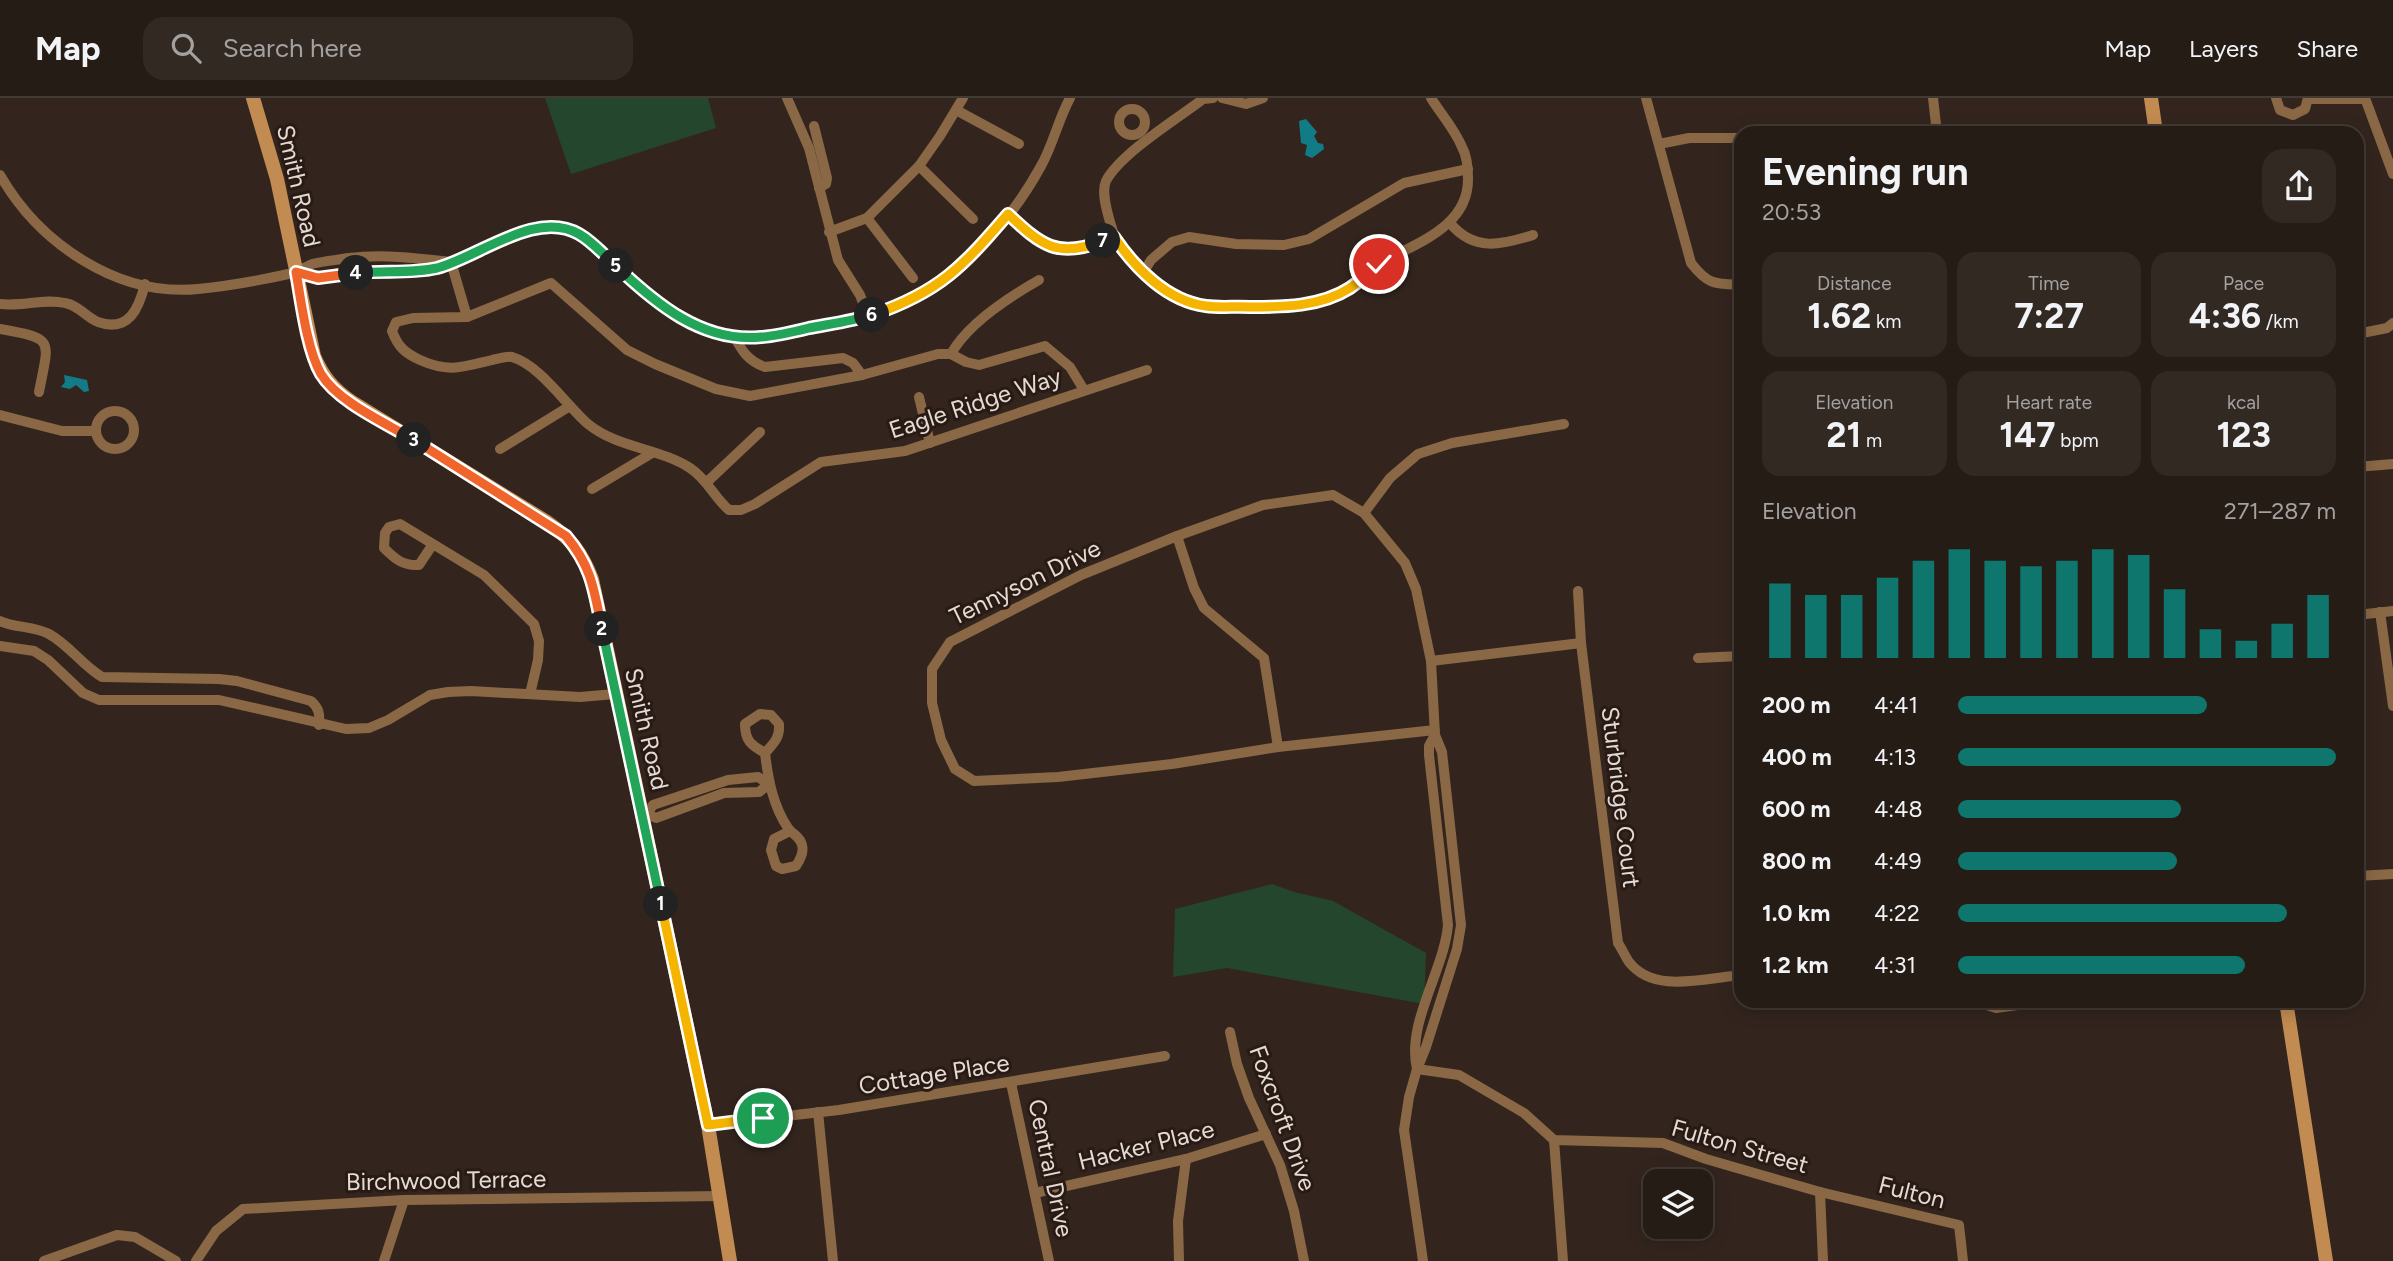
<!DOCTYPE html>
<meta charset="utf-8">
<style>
body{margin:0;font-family:Figtree,sans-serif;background:#322923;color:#f1f3f6;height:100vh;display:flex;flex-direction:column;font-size:26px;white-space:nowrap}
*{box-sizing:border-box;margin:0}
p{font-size:23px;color:#a4a1a1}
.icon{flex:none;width:38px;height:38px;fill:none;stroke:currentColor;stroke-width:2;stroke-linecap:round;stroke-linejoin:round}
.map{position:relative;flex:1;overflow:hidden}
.drawer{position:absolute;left:1734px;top:28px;width:630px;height:882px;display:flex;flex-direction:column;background:#261c16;border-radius:21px;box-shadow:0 4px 18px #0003,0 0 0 2px #423a35}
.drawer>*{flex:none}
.controls{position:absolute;left:1643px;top:1071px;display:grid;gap:14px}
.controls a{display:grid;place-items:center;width:70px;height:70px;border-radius:14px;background:#261c16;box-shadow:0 4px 18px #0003,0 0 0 2px #423a35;font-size:35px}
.pin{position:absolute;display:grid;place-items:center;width:60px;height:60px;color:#fff;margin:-30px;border:4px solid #fff;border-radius:50%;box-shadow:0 2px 7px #0007}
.km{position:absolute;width:35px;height:35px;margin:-18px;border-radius:50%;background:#222;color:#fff;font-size:19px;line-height:35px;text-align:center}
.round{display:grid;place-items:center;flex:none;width:74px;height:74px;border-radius:21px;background:#322923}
.summary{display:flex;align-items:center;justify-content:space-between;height:119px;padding:0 28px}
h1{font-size:38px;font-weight:700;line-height:52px}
.metrics{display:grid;grid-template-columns:repeat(3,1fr);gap:10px;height:119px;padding:7px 28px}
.metrics div{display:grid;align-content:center;border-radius:18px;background:#322923;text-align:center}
.metrics b{font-size:35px;font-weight:700}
.metrics small{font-size:19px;font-weight:400}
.metrics p{font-size:19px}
.chart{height:196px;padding:14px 28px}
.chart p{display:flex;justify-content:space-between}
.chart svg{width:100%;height:126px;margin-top:7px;stroke:#0f766e;stroke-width:6}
ul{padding:0 28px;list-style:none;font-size:23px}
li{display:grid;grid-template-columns:112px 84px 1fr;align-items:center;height:52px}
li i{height:18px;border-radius:9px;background:#0f766e}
header{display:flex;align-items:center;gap:42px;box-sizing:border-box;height:98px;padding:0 35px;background:#261c16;border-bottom:2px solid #423a35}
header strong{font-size:33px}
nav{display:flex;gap:38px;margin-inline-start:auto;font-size:24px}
.search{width:490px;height:63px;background:#322923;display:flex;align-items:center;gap:18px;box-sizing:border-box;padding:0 24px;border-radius:21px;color:#a4a1a1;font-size:26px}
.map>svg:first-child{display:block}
</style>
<header>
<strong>Map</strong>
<div class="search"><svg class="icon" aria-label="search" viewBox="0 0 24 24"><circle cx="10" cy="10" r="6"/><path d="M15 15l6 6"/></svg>Search here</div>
<nav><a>Map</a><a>Layers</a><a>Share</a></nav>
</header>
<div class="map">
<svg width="2393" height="1163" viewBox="0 0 2393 1163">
<rect width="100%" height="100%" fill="#33251e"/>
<!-- green -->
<g fill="#24462d">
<path d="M545,0H708L716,30L571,76Z"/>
<path d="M1272,786L1294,794L1333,803L1426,855L1424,906L1227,870L1173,879L1175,811Z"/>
</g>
<!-- water -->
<g fill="#127c86">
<path d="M1306,21L1317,34L1314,38L1318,45L1323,46L1324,51L1312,60L1305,57L1307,47L1301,45L1299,23Z"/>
<path d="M64,277L87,282L89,293L84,294L76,287L70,291L61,289L65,284Z"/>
</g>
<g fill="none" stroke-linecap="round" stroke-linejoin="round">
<!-- street -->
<g stroke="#8a6845" stroke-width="10">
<path d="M787,0L809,50L838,162L860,197L868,218"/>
<path d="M1213,0L1203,1C1177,21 1121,55 1106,83C1101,94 1107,113 1110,124C1118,158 1160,197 1194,206C1221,213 1288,210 1315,204C1345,197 1362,175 1388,161C1422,143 1469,126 1468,80C1468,70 1467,58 1462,49C1455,32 1441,16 1431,0"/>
<path d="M1222,0L1246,6L1263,0"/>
<path d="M1646,0L1691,165C1708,187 1715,186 1741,187"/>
<path d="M1933,0L1937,35"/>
<path d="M2276,0L2280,12L2293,17L2305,11L2308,0"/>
<path d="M2365,0L2393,76"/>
<path d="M2309,1H2364"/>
<circle cx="1132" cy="24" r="13"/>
<path d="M956,12L1019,46"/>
<path d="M814,28L827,80L826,86L819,90"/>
<path d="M1659,46L1689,40H1741"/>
<path d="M919,68L973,121"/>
<path d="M0,77C39,145 117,199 198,191C229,188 262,182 293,175C300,173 305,169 312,166C324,163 337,162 349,160C383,156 416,160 450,164"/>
<path d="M1008,116C1050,155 1059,160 1113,139"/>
<path d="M867,120L913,180"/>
<path d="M1450,125C1474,154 1501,147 1533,137"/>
<path d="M829,134L867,120L919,68L940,38L963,0"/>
<path d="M451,164L467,219"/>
<path d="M296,174C323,181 331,177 358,174C379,172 401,175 422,172C437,171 453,165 468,159C495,148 526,124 557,128C594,134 641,199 679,219C726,245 762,240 812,230C850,222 889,216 924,196C969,171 1016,114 1041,68C1053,47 1058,22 1070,0"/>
<path d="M1143,175L1151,162L1172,144L1189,139L1236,146L1284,147L1309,141L1404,85L1468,71"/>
<path d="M0,206C22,209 44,200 65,205C78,207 86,219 98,224C129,235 139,210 145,186"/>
<path d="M0,231C56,241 49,241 39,294"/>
<path d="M2357,236L2387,230L2393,225"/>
<path d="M734,238C742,253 748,263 765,269L843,260L853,265L862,277"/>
<path d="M951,256C968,225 1009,199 1039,182"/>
<path d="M1084,292L1070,269L1045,248L979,267L966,264L951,256H938L862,277L750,298L716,291L655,266L627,252L551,185L467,219L413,220L396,224L392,233C398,249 405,255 420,262C449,275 463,269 492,262C498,261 506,258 512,259C540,267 566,307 588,326C617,350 659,350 690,370C707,381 714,399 729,412H741L755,406L821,364L905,353L1147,272"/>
<path d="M919,299L930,345"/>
<circle cx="115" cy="332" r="19"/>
<path d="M0,317L62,333H95"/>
<path d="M1740,337L1741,338"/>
<path d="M500,351L570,308"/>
<path d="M2357,369L2393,366"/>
<path d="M707,384L760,334"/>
<path d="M592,391L652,355"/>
<path d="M1364,415L1390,380L1418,356L1452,345L1564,326"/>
<path d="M1177,438L1194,490L1204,510L1264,560L1278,649"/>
<path d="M433,446L419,467C403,468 395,461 384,450L385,435L389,429L400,426L484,477L534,526L539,543L538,562L530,596"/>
<path d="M1578,493L1581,545L1618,845C1622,851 1625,858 1629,864C1653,895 1701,881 1734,878L1741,875"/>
<path d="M2380,514L2393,608"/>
<path d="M2357,517L2393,513"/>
<path d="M0,523C15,530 34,528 49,536C69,547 82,567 102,579L219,581L237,583L311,603C319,610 320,616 319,627"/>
<path d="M0,548L34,553L48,562L83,595L99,602H219L346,631L369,630L388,622L430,597L448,594L471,593L580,599L615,596"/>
<path d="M1698,560L1741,558"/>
<path d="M1431,563L1581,545"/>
<path d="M1435,632L1278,649L1172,666L1058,679L974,683L955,671L941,642L932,605V571L950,544L1081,477L1177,438L1263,407L1333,397L1364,415L1405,465L1416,491L1431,563L1435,637L1442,654L1461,827L1457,851L1426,949L1417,971C1406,925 1444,873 1448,827L1429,657V648L1435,637"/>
<path d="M765,655C751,647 745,643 745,626L760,616L771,617L779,626C780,640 774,645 765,655C768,681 773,708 788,730C793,737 800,738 802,747C804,754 800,762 796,768L782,771L776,768L771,752L774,741L790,733"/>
<path d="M643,717L647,716L656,720L724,695L759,694L769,686L758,679L728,682L653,707L647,716"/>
<path d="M2357,778L2393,776"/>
<path d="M1975,903L1996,910L2047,903"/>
<path d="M1230,934L1237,966L1249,1000L1280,1067L1294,1113L1304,1163"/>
<path d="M1011,985L1049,1163"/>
<path d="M818,1014L833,1163"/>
<path d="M708,1027L839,1012L1165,958"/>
<path d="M1554,1042L1563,1163"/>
<path d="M1820,1094L1823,1163"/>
<path d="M1035,1095L1186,1061L1266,1036"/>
<path d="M44,1163L117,1137L135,1139L176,1163"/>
<path d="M196,1163L216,1133L243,1111L404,1102L721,1098"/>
<path d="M384,1163L404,1102"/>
<path d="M1179,1163L1178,1123L1186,1061"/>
<path d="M1423,1163L1404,1032L1409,999L1417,971L1459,977L1524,1015L1554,1042L1663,1045L1706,1061L1820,1094L1959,1127L1963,1163"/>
</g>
<!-- secondary -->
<g stroke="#c28b51" stroke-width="14">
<path d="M253,0L277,81L314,258C323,279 333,291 352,304L547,424C571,441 581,453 592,481L708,1027L730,1163"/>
<path d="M2151,0L2156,35"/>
<path d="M2286,903L2326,1163"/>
</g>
</g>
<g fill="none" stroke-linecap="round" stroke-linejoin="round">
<!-- split-1 casing -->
<g stroke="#fff" stroke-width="14">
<path id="split-1" d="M661,806L708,1027L763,1020"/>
</g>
<!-- split-2 casing -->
<g stroke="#fff" stroke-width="14">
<path id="split-2" d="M602,531L661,806"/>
</g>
<!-- split-3 casing -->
<g stroke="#fff" stroke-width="14">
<path id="split-3" d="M414,342L566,438C592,469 594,492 602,531"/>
</g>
<!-- split-4 casing -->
<g stroke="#fff" stroke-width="14">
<path id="split-4" d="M356,175L318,180L296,174C301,202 307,252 321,276C338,304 386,325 414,342"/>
</g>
<!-- split-5 casing -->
<g stroke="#fff" stroke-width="14">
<path id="split-5" d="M356,175C383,172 411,176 437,170C479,159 536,111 579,136C593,144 604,157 616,168"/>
</g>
<!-- split-6 casing -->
<g stroke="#fff" stroke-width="14">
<path id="split-6" d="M616,168C655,205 702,245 761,239C777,238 793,234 809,230C830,226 852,223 872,217"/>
</g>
<!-- split-7 casing -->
<g stroke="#fff" stroke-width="14">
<path id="split-7" d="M872,217C940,194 963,168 1008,116C1041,147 1057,161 1103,143"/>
</g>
<!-- split-8 casing -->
<g stroke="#fff" stroke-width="14">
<path id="split-8" d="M1103,143L1114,139C1135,170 1167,203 1206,208C1221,210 1236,208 1250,209C1283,209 1320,209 1350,190C1360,183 1370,174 1379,166"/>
</g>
<!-- split-1 -->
<use href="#split-1" stroke="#f5b400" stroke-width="9"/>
<!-- split-2 -->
<use href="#split-2" stroke="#22a559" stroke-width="9"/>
<!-- split-3 -->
<use href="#split-3" stroke="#f0652b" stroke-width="9"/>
<!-- split-4 -->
<use href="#split-4" stroke="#f0652b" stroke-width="9"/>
<!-- split-5 -->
<use href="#split-5" stroke="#22a559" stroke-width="9"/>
<!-- split-6 -->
<use href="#split-6" stroke="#22a559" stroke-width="9"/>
<!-- split-7 -->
<use href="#split-7" stroke="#f5b400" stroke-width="9"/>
<!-- split-8 -->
<use href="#split-8" stroke="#f5b400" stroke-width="9"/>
</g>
<g text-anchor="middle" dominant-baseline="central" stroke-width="6" stroke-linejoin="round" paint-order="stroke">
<!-- street labels -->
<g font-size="24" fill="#e4dbd6" stroke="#291b14">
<text transform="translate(299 88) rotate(77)">Smith Road</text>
<text transform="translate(975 305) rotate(-18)">Eagle Ridge Way</text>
<text transform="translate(1025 484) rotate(-26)">Tennyson Drive</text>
<text transform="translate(647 631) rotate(77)">Smith Road</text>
<text transform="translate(1621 699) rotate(83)">Sturbridge Court</text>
<text transform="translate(934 976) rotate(-9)">Cottage Place</text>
<text transform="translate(1283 1020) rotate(70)">Foxcroft Drive</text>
<text transform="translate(1146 1047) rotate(-14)">Hacker Place</text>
<text transform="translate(1740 1048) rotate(16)">Fulton Street</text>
<text transform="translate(1051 1070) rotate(78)">Central Drive</text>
<text transform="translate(446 1082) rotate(-1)">Birchwood Terrace</text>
<text transform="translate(1912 1094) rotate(14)">Fulton</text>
</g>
</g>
</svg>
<div class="controls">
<a><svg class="icon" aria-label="layers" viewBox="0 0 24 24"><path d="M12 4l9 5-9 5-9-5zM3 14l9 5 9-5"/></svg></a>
</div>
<div class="pin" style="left:763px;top:1020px;background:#1e9e55"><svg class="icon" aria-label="arrive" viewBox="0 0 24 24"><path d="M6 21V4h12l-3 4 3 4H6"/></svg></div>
<div class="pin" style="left:1379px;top:166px;background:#d93025"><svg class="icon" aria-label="check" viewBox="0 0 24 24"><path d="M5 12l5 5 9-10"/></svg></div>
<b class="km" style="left:661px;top:806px">1</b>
<b class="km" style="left:602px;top:531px">2</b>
<b class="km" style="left:414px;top:342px">3</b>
<b class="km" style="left:356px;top:175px">4</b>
<b class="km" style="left:616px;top:168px">5</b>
<b class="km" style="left:872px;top:217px">6</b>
<b class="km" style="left:1103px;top:143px">7</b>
<section class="drawer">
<div class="summary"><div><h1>Evening run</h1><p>20:53</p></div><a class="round"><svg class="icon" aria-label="share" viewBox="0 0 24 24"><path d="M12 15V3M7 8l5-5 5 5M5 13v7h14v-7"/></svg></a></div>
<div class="metrics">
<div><p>Distance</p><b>1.62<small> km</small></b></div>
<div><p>Time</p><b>7:27</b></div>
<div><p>Pace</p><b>4:36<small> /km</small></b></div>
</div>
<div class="metrics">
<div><p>Elevation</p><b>21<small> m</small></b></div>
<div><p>Heart rate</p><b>147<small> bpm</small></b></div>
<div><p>kcal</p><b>123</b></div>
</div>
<div class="chart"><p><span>Elevation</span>271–287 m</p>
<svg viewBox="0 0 160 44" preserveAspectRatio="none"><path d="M5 44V18M15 44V22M25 44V22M35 44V16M45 44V10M55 44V6M65 44V10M75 44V12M85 44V10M95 44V6M105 44V8M115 44V20M125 44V34M135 44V38M145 44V32M155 44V22"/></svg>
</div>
<ul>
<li><b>200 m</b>4:41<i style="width:66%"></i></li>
<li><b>400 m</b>4:13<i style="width:100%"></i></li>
<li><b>600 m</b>4:48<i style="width:59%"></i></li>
<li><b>800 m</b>4:49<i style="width:58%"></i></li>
<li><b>1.0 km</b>4:22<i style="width:87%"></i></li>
<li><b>1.2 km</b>4:31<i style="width:76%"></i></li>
</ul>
</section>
</div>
